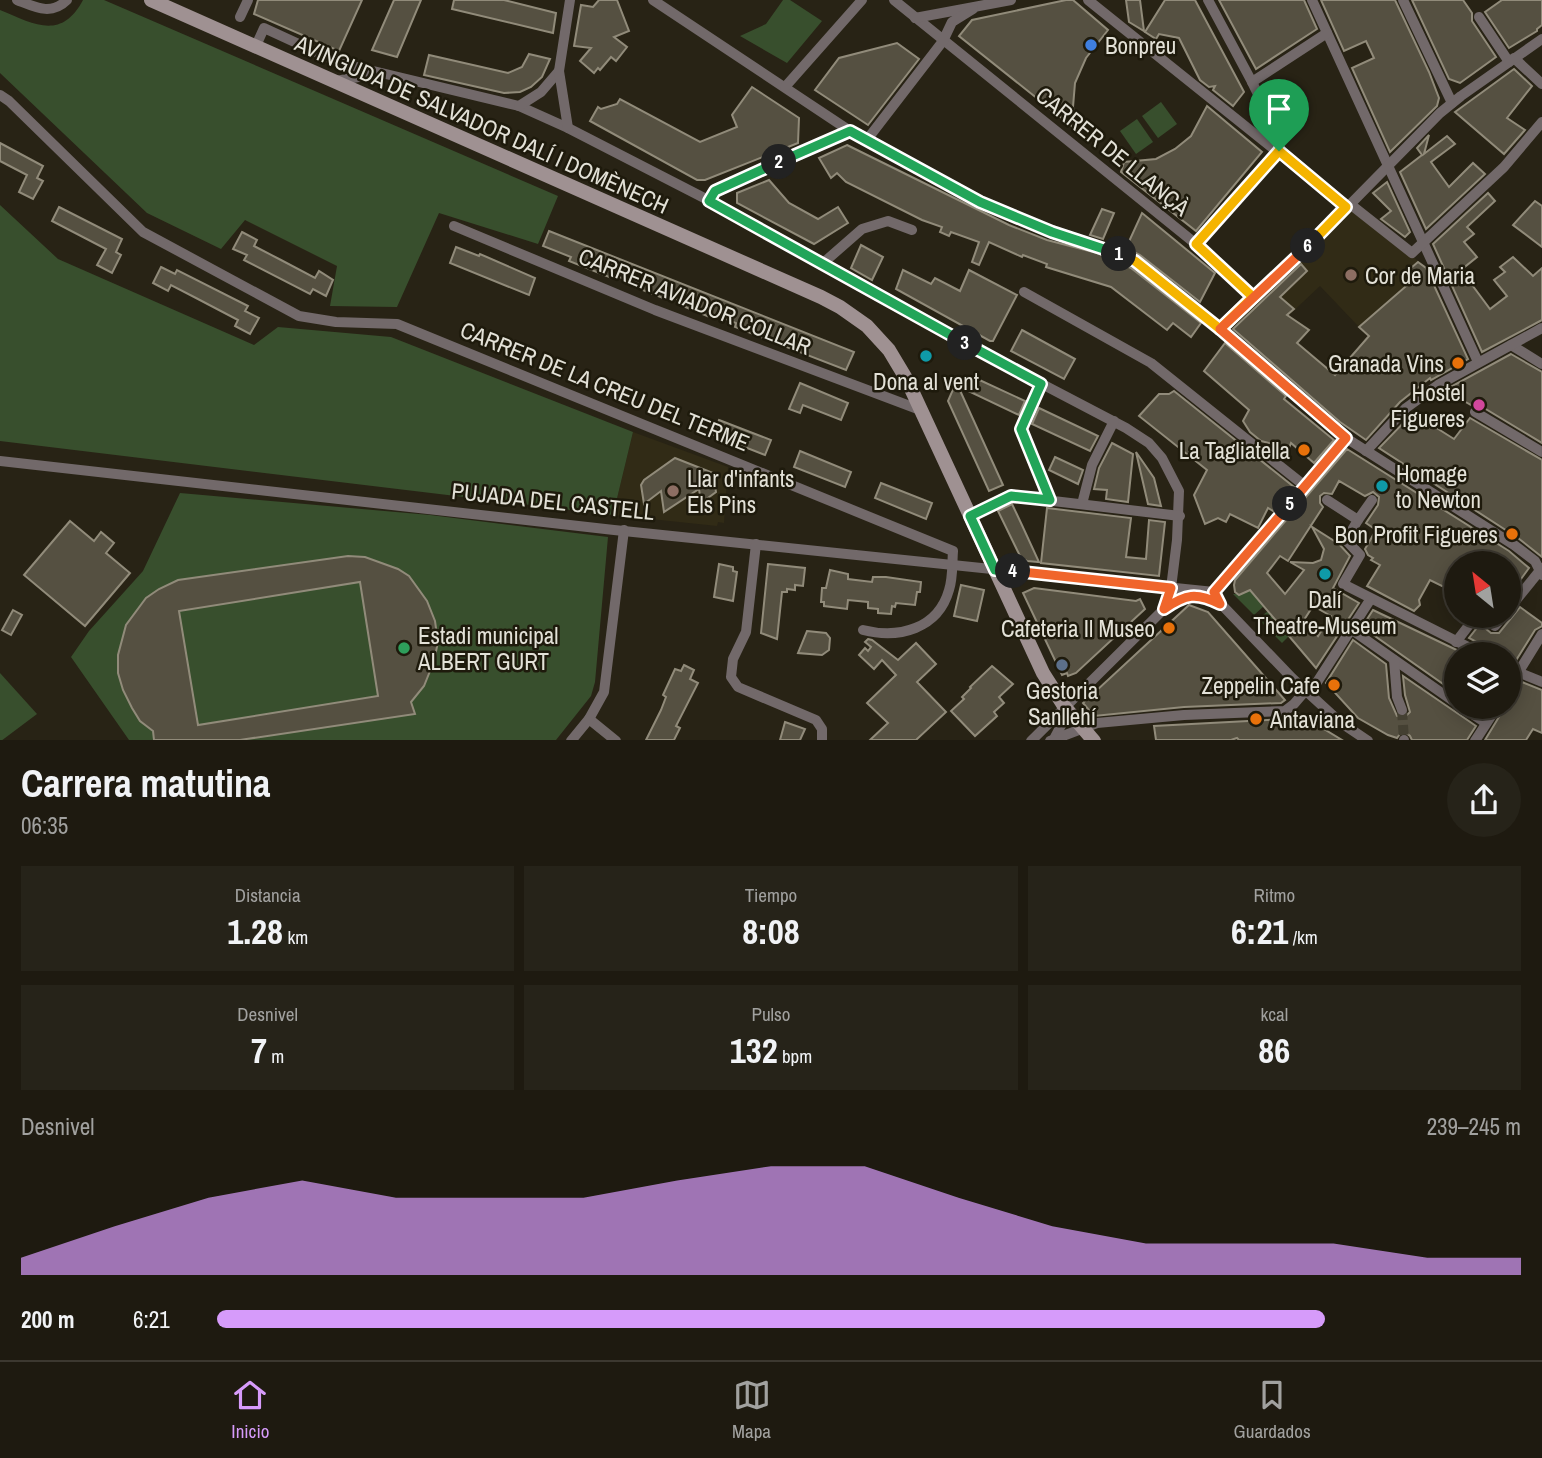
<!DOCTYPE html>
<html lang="es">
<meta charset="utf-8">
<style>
body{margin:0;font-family:"Archivo Narrow",sans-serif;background:#262319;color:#f1f3f6;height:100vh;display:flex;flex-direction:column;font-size:26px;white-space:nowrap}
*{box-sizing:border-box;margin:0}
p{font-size:23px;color:#a1a19f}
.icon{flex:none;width:38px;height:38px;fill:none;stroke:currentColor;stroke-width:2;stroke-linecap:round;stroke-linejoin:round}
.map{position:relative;height:740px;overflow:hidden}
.details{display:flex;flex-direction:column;background:#1e1a10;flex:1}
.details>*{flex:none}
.needle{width:46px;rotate:330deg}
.tools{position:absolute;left:1444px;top:551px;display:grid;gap:14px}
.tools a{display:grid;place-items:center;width:77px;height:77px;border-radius:50%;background:#1e1a10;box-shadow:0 4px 18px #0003,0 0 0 2px #3c3830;font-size:35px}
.pin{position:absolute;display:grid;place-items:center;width:60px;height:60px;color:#fff;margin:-72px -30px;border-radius:50% 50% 50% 0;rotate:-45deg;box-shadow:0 0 7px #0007}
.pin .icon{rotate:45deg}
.km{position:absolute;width:35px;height:35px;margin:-18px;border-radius:50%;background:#222;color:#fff;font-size:19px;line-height:35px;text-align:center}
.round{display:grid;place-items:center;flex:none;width:74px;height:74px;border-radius:37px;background:#262319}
.head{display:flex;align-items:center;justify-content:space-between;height:119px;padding:0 21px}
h1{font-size:38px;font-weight:800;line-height:52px}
.figures{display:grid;grid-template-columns:repeat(3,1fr);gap:10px;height:119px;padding:7px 21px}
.figures div{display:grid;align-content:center;border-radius:0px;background:#262319;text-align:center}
.figures b{font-size:35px;font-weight:800}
.figures small{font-size:19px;font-weight:400}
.figures p{font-size:19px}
.chart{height:196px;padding:14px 21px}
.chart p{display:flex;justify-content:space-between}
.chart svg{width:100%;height:126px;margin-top:7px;fill:#d69bfa;opacity:.7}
ul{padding:0 21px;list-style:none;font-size:23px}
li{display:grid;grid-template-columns:112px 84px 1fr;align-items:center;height:52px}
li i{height:18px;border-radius:9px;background:#d69bfa}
.dock{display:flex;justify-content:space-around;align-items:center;height:98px;border-top:2px solid #3c3830;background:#1e1a10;font-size:19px;color:#a1a19f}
.dock a{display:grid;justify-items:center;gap:4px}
.dock .on{color:#d69bfa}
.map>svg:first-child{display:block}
</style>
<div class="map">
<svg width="1542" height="741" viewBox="0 0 1542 741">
<rect width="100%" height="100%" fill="#282315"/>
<!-- built -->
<g fill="#312b16">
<path d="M1351,208L1427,268L1359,327L1320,286L1254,348L1229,326Z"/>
<path d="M633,432L728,467L724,523L718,522L717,526L613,515Z"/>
</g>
<!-- green -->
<g fill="#384f2d">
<path d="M83,0H104L558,196L538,244L439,213L397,307L330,306L337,266L245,220L221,249L147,213L0,73V10C34,24 61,41 83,0Z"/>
<path d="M783,0H790L822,21L787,63L740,36L766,24Z"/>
<path d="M1161,102L1177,124L1158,138L1142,116Z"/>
<path d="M1137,119L1153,142L1136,154L1120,131Z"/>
<path d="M0,205L58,259L254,345L278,327L391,337L633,432L613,515L0,441Z"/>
<path d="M180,493L430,515L608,537L595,682L591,696L556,740H129L71,657L89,631L143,571Z"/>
<path d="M1248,588L1264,606L1254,615L1233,594H1243Z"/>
<path d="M1268,611L1289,636L1282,643L1258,619Z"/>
<path d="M0,673L37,714L1,741L0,740Z"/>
</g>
<!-- building -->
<g fill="#555041" stroke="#918b7a" stroke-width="2" fill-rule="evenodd">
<path d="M258,0H362L339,51L254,14Z"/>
<path d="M394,0H421L397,57L372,50Z"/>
<path d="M454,0H504L556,13L553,33L452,9Z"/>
<path d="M599,0H617L629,31L614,37L627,47L616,61L611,57L600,70L598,68L594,73L580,61L591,48L574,46L581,5L593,7Z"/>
<path d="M1066,0H1073L1108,30L1086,58L1075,83L1073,107L1078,131L959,36L972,20Z"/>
<path d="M1126,0H1140L1144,31L1129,22Z"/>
<path d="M1165,0H1195L1244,92L1233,106L1213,90L1215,86L1209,87L1200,80L1179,38L1159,34L1156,39L1145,32Z"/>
<path d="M1219,0H1304L1317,29L1256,69Z"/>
<path d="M1321,0H1395L1429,72L1439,98L1437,106L1390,152L1352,68L1374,58L1366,41L1344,51Z"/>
<path d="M1412,0H1463L1472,13V21L1496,57L1460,83L1449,79Z"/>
<path d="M1502,0H1542V25L1537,29V31L1509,48L1485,12Z"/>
<path d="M897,43L919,59L868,125L815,90L839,58Z"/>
<path d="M529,54L550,59L542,77L531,87L520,92L504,93L424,75L429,55L508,73L522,67Z"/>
<path d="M1514,69L1532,86L1507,118L1525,130L1504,154L1455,112Z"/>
<path d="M752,87L799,118L798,143L705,180H697L590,121L598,107L601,109L617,104L620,99L700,142L737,127L732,115Z"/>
<path d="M1207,106L1262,152L1196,231L1121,172L1124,162L1156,159L1175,149L1191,136Z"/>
<path d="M1429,135L1424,154L1447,136L1455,144L1431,162L1449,187L1473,163L1485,174L1426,229L1400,172L1422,155L1417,148Z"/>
<path d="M0,143L43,166L37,178L43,181L33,199L19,192L27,175L0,161Z"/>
<path d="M847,145L1009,225L1047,240L1097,253L1131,268L1201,323L1191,337L1173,323L1167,330L1111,287L1046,267L1047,264L1023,255L1022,257L989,242L979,265L972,262L979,242L951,232L949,236L940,232L942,227L922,220L846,182L837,173L831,178L819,158Z"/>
<path d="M769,180L789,203L818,219L838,207L848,223L814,244L737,203V193Z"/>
<path d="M1387,182L1410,232L1405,237L1381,219L1391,211L1373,193Z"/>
<path d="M1488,193L1495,201L1467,227L1474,234L1464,242L1477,257L1461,270L1490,309L1507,296L1494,280L1505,272L1500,267L1513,257L1533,276L1542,268V320L1482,352L1433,244Z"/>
<path d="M1535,201L1542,206V247L1513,225Z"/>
<path d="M59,207L122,239L116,252L121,255L112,273L97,265L106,249L52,221Z"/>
<path d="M1102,209L1114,213L1103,239L1090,235Z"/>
<path d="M1142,213L1215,273L1200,302L1140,255L1126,248Z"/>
<path d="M549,231L854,352L846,370L735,327L736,323L714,314L712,318L685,307L686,303L665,294L663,298L630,285L632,282L610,273L609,277L569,261L571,257L543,246Z"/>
<path d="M242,232L257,240L254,246L281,260L315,278L319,271L333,280L326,296L313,289L310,294L244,260L247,255L233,249Z"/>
<path d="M861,245L883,257L872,280L851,268Z"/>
<path d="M456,247L479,256L480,254L535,278L529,295L450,263Z"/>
<path d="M1418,262L1426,268L1468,359L1431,380L1430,378L1400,402L1366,440L1340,422L1233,329L1301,264L1307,271L1280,297L1294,309L1287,315L1309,330L1297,343L1335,375L1369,336L1359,327L1412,281L1405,273Z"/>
<path d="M161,267L175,274L177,270L248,306L245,311L259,318L250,334L235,326L238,320L196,298L171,285L168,291L153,283Z"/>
<path d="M903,270L931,284L935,278L960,291L969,270L1017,295L993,341H990L896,289Z"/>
<path d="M1022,330L1075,359L1064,379L1011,351Z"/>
<path d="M1225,343L1286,396L1284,399L1334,440L1314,463L1291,443L1289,448L1261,441L1250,432L1243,421L1249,410L1204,371Z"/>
<path d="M1511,354L1542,372V443L1479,405H1471L1445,390Z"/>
<path d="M973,377L1025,401L1019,415L958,386L1003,485L989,491L948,401L955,385L950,382L971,380Z"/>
<path d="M800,383L848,403L841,420L803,405L800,413L789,409Z"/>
<path d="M1174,391L1294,487L1273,511L1268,508L1258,528L1230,514L1226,522L1218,518L1205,524L1194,495L1207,470L1139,416L1159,394H1169Z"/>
<path d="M1039,408L1098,436L1090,451L1032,424Z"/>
<path d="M1413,413L1454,439L1470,418L1542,460V557L1518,538L1379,448Z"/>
<path d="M719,420L771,440L765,455L714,435Z"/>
<path d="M1112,443L1133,454L1128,502L1106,499L1107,490L1094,489L1099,468Z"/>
<path d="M1347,449L1509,551L1529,568L1508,597V564H1456V593L1430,580L1419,600L1420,605L1414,611L1367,586L1380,565L1371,560L1373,558L1368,555L1365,549L1376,530L1366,523L1378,505L1379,497L1373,492L1365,496L1339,481L1332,494L1324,493L1320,496V503L1323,507L1288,561L1280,556L1267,573L1285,594L1304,570L1290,562L1313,563L1321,560L1324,549L1312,527L1339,544L1350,556L1333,588L1359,603L1316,668L1250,590L1239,595L1235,592L1234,585L1235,580ZM1313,606L1331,616L1318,636L1304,620Z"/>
<path d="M800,451L851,472L845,487L794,467Z"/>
<path d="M1136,452L1154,478L1161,506L1148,504Z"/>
<path d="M1055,457L1083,470L1078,484L1049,470Z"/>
<path d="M675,458L713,473L716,492L701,503L699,489L664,512L661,491L644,504L641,485L644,480Z"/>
<path d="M881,483L932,503L926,519L875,498Z"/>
<path d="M1012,504L1021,523L1039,562L1027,561L1021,558L998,511Z"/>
<path d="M1047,508L1131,518L1126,557L1146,559L1149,520L1165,522L1159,576L1041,563Z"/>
<path d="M70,521L94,541L101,532L114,543L106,553L130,573L85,626L24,575Z"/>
<path d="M348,556L365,557L398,569L409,576L427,601L435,621L438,642L434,661L424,686L411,702L415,714L240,740H154L153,731L140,721L132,708L123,690L118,673V655L126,625L146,598L159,589L178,580ZM360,582L378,696L198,725L179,611Z"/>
<path d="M719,564L733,567V571L737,572L733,601L714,597Z"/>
<path d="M768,564L805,568L803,586L795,585V590L787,589V592H782L777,639L761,633Z"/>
<path d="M830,570L848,574V579L872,582L873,577H886L921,582L920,592H917L915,605L896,603L895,607L892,606L891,614L878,613V609L868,608V602L848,600L847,609L824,606V602H821L822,588H826Z"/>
<path d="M961,585L984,590L977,621L954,616Z"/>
<path d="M1034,588L1136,601L1140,599L1145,609L1076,673L1068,676L1067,673L1062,675L1023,593Z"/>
<path d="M1189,605L1208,612L1285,700L1281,703L1184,707L1094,716L1083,703Z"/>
<path d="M1520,607L1542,623V626L1535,630L1515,662L1508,660V654H1490L1486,647L1469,638L1480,624L1491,633H1499Z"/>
<path d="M13,610L22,615L11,635L2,630Z"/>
<path d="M1373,610L1465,654H1456V693L1362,627Z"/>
<path d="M807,631L826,633L830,638L829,650L822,655L798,653Z"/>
<path d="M868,639L872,640L898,660L916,643L936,664L917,682L946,712L916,740H870L888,723L867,703L896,675L882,660L874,669L859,655L865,648L868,651L871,647L865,642Z"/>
<path d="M1353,640L1386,664L1389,698L1397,716L1404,718L1410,712L1405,695L1403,676L1476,726L1467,740H1412L1410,736L1405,732L1400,734L1397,738L1388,735L1358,718L1326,683Z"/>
<path d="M684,665L694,670L690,679L698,683L676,726L680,728L674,740H646L661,710L666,697L663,695L675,669L681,671Z"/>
<path d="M992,666L1013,684L999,697L1004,703L994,712L997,716L975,736L951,711L964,699L962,697L971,688L970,687Z"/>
<path d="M1522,682L1542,690V733L1533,729L1526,740H1485L1505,707H1508V697L1514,694Z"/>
<path d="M1296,712L1342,740H1239L1237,738L1231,740H1156L1154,726L1285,719Z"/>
<path d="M785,722L805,729L800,740H780Z"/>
</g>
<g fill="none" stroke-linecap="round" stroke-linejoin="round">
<!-- street-tunnel -->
<path stroke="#444032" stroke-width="10" stroke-dasharray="10 5" stroke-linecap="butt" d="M1402,710L1404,740"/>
<!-- street -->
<g stroke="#72696a" stroke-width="10">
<path d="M17,0C35,7 51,16 67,0"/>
<path d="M653,0L850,131L980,203L1052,232L1106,248L1135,261L1221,329L1346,438L1514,545L1535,561L1542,575"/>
<path d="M894,0L1196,244L1253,297"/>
<path d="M1088,0L1346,207"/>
<path d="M1208,0L1252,82L1279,137V151"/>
<path d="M1312,0L1478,362"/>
<path d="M1403,0L1452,103"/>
<path d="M240,17L248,0"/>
<path d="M1479,17L1509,62"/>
<path d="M915,18L1011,0"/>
<path d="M255,48L264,28L340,63L519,106L568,128L710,201L1002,363L1126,428L1149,443L1162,458L1179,491L1177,540L1171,588L1164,609L1031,741"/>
<path d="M1514,58L1542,84"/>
<path d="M336,81L375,74"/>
<path d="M1252,82L1327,33"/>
<path d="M785,87L862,0"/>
<path d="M0,95L9,101L143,232L299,316L336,322L397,324L953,551C952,564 953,578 949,590C938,629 899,639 863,630"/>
<path d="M519,106L541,92L559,71"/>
<path d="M568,128L559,71L570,0"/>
<path d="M866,141L943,41L952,22L973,9"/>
<path d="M710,201L715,191L850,131"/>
<path d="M1350,204L1412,253L1504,167L1542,122"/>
<path d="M454,226L655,310L923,411"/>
<path d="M1196,244L1279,151"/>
<path d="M822,264L862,229L888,221L912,230"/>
<path d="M1024,292L1151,363L1305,486"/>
<path d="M1221,329L1318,237L1440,113L1461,96L1542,39"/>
<path d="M1511,345L1542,364"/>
<path d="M1041,384L1021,429L1050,500"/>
<path d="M1475,412L1542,452"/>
<path d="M1366,451L1406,408L1438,385L1542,328"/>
<path d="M0,461L614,530L1214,592"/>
<path d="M1327,500L1358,520L1346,540L1360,555L1343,584L1482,654"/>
<path d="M1082,504L1092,465L1114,421"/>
<path d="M970,516L1011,496L1180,516"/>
<path d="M1358,520L1372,500"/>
<path d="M756,544L746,632L733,659L731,677L738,687L816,720L822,729V741"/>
<path d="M1214,592L1221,604L1292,678L1340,722L1368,741"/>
<path d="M1214,592L1346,438"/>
<path d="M1164,609C1177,601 1186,594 1202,597"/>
<path d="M1508,610L1542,568"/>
<path d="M1482,616L1495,626L1503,616"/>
<path d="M1352,630L1456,703"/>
<path d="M1456,642L1476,616"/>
<path d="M1394,660L1397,697L1402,710"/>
<path d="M1508,668L1542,682"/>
<path d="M1508,689L1542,634"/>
<path d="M1310,693L1370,600"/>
<path d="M1462,707L1486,723"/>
<path d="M589,719L616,741"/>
<path d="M1055,737L1065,718L1064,706"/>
<path d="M1404,740V741"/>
<path d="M571,741L589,719L604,692L624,530"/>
<path d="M1050,741L1097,723L1184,715L1285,711L1294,704L1306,690"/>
<path d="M1475,741L1497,707"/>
</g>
<!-- secondary -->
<path stroke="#9f9192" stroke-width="14" d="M151,0L821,297L840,307L867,326L889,350L907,380L1043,673L1064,706L1094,741"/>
</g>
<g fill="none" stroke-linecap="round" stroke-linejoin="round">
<!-- split-1 casing -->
<g stroke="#fff" stroke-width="14">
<path id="split-1" d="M1119,254L1135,261L1220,329L1253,297L1196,244L1279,151"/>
</g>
<!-- split-2 casing -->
<g stroke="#fff" stroke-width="14">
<path id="split-2" d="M779,162L850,131L980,202L1052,232L1119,254"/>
</g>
<!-- split-3 casing -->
<g stroke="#fff" stroke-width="14">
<path id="split-3" d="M779,162L715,191L709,201L965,343"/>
</g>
<!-- split-4 casing -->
<g stroke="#fff" stroke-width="14">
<path id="split-4" d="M965,343L1041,384L1021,429L1050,500L1011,496L970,516L995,570L1013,571"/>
</g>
<!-- split-5 casing -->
<g stroke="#fff" stroke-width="14">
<path id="split-5" d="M1013,571L1171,588L1164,609C1186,594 1196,592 1220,604L1214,592L1290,504"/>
</g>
<!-- split-6 casing -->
<g stroke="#fff" stroke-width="14">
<path id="split-6" d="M1290,504L1346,438L1220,329L1308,246"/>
</g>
<!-- split-7 casing -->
<g stroke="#fff" stroke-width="14">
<path id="split-7" d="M1279,151L1346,207L1308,246"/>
</g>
<!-- split-1 -->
<use href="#split-1" stroke="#f5b400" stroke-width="9"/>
<!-- split-2 -->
<use href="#split-2" stroke="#22a559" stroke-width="9"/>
<!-- split-3 -->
<use href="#split-3" stroke="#22a559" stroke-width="9"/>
<!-- split-4 -->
<use href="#split-4" stroke="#22a559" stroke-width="9"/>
<!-- split-5 -->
<use href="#split-5" stroke="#f0652b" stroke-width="9"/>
<!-- split-6 -->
<use href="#split-6" stroke="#f0652b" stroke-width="9"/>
<!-- split-7 -->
<use href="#split-7" stroke="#f5b400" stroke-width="9"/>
</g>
<!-- markers -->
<circle fill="#3f7fe0" stroke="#1e1a0c" stroke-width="2.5" cx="1091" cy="45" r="7"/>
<g fill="#8d6e63" stroke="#1e1a0c" stroke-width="2.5">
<circle cx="1351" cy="275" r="7"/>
<circle cx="673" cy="491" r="7"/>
</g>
<g fill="#0f9aa8" stroke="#1e1a0c" stroke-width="2.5">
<circle cx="926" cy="356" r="7"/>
<circle cx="1382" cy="486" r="7"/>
<circle cx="1325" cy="574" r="7"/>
</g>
<g fill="#e8710a" stroke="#1e1a0c" stroke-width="2.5">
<circle cx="1458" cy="363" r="7"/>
<circle cx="1304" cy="450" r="7"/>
<circle cx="1512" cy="534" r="7"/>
<circle cx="1169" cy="628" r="7"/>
<circle cx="1334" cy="685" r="7"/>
<circle cx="1256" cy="719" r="7"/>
</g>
<circle fill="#d1479c" stroke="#1e1a0c" stroke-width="2.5" cx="1479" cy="405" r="7"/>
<circle fill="#2e9e5b" stroke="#1e1a0c" stroke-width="2.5" cx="404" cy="648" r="7"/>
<circle fill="#5c6f8a" stroke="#1e1a0c" stroke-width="2.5" cx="1062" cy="665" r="7"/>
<g text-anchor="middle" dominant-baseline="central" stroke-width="5" stroke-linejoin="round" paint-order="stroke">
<!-- poi labels -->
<g font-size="23" fill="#e3e1d7" stroke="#1e1a0c" text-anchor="start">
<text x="1105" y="45">Bonpreu</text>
<text x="1365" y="275">Cor de Maria</text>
<text x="1444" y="363" text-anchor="end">Granada Vins</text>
<text x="926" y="381" text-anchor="middle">Dona al vent</text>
<text x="1465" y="392" text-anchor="end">Hostel<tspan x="1465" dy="26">Figueres</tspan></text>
<text x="1290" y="450" text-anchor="end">La Tagliatella</text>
<text x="1396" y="473">Homage<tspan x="1396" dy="26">to Newton</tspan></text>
<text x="687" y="478">Llar d'infants<tspan x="687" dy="26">Els Pins</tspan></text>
<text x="1498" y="534" text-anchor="end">Bon Profit Figueres</text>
<text x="1325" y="599" text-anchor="middle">Dalí<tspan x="1325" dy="26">Theatre-Museum</tspan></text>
<text x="1155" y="628" text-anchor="end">Cafeteria Il Museo</text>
<text x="418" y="635">Estadi municipal<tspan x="418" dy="26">ALBERT GURT</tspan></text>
<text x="1320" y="685" text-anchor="end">Zeppelin Cafe</text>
<text x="1062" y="690" text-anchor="middle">Gestoria<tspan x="1062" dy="26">Sanllehí</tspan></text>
<text x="1270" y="719">Antaviana</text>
</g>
<!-- street labels -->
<g font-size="23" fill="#e3e1d7" stroke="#1e1a0c">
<text transform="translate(482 124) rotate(24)">AVINGUDA DE SALVADOR DALÍ I DOMÈNECH</text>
<text transform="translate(1113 151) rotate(39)">CARRER DE LLANÇÀ</text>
<text transform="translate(695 301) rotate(22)">CARRER AVIADOR COLLAR</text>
<text transform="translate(605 386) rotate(22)">CARRER DE LA CREU DEL TERME</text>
<text transform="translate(553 501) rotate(6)">PUJADA DEL CASTELL</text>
</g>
</g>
</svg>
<div class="tools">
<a><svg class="needle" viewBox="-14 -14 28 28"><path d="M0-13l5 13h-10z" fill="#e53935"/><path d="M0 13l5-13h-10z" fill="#a1a19f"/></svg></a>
<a><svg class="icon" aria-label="layers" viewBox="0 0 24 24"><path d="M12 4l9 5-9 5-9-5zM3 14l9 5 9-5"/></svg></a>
</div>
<div class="pin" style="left:1279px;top:151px;background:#1e9e55"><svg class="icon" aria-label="arrive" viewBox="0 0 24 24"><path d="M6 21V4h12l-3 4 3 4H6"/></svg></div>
<b class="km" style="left:1119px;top:254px">1</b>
<b class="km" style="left:779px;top:162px">2</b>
<b class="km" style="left:965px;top:343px">3</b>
<b class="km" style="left:1013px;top:571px">4</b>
<b class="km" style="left:1290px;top:504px">5</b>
<b class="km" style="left:1308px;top:246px">6</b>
</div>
<section class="details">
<div class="head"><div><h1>Carrera matutina</h1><p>06:35</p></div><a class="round"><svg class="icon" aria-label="share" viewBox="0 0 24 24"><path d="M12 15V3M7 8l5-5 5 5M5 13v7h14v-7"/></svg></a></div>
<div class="figures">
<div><p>Distancia</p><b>1.28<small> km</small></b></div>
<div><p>Tiempo</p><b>8:08</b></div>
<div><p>Ritmo</p><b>6:21<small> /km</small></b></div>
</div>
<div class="figures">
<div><p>Desnivel</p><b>7<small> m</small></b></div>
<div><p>Pulso</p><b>132<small> bpm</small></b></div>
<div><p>kcal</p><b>86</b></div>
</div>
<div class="chart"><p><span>Desnivel</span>239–245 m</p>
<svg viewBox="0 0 160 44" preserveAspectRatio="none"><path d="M0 44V38L10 27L20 17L30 11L40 17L50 17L60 17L70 11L80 6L90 6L100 17L110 27L120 33L130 33L140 33L150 38L160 38V44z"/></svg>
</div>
<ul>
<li><b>200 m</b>6:21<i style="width:85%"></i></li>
</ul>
</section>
<nav class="dock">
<a class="on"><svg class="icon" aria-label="home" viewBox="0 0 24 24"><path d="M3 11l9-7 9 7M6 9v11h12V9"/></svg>Inicio</a>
<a><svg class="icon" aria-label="map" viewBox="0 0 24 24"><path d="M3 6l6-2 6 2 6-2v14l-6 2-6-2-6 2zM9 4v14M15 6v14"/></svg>Mapa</a>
<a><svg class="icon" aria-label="saved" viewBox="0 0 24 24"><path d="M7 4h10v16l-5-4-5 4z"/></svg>Guardados</a>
</nav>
